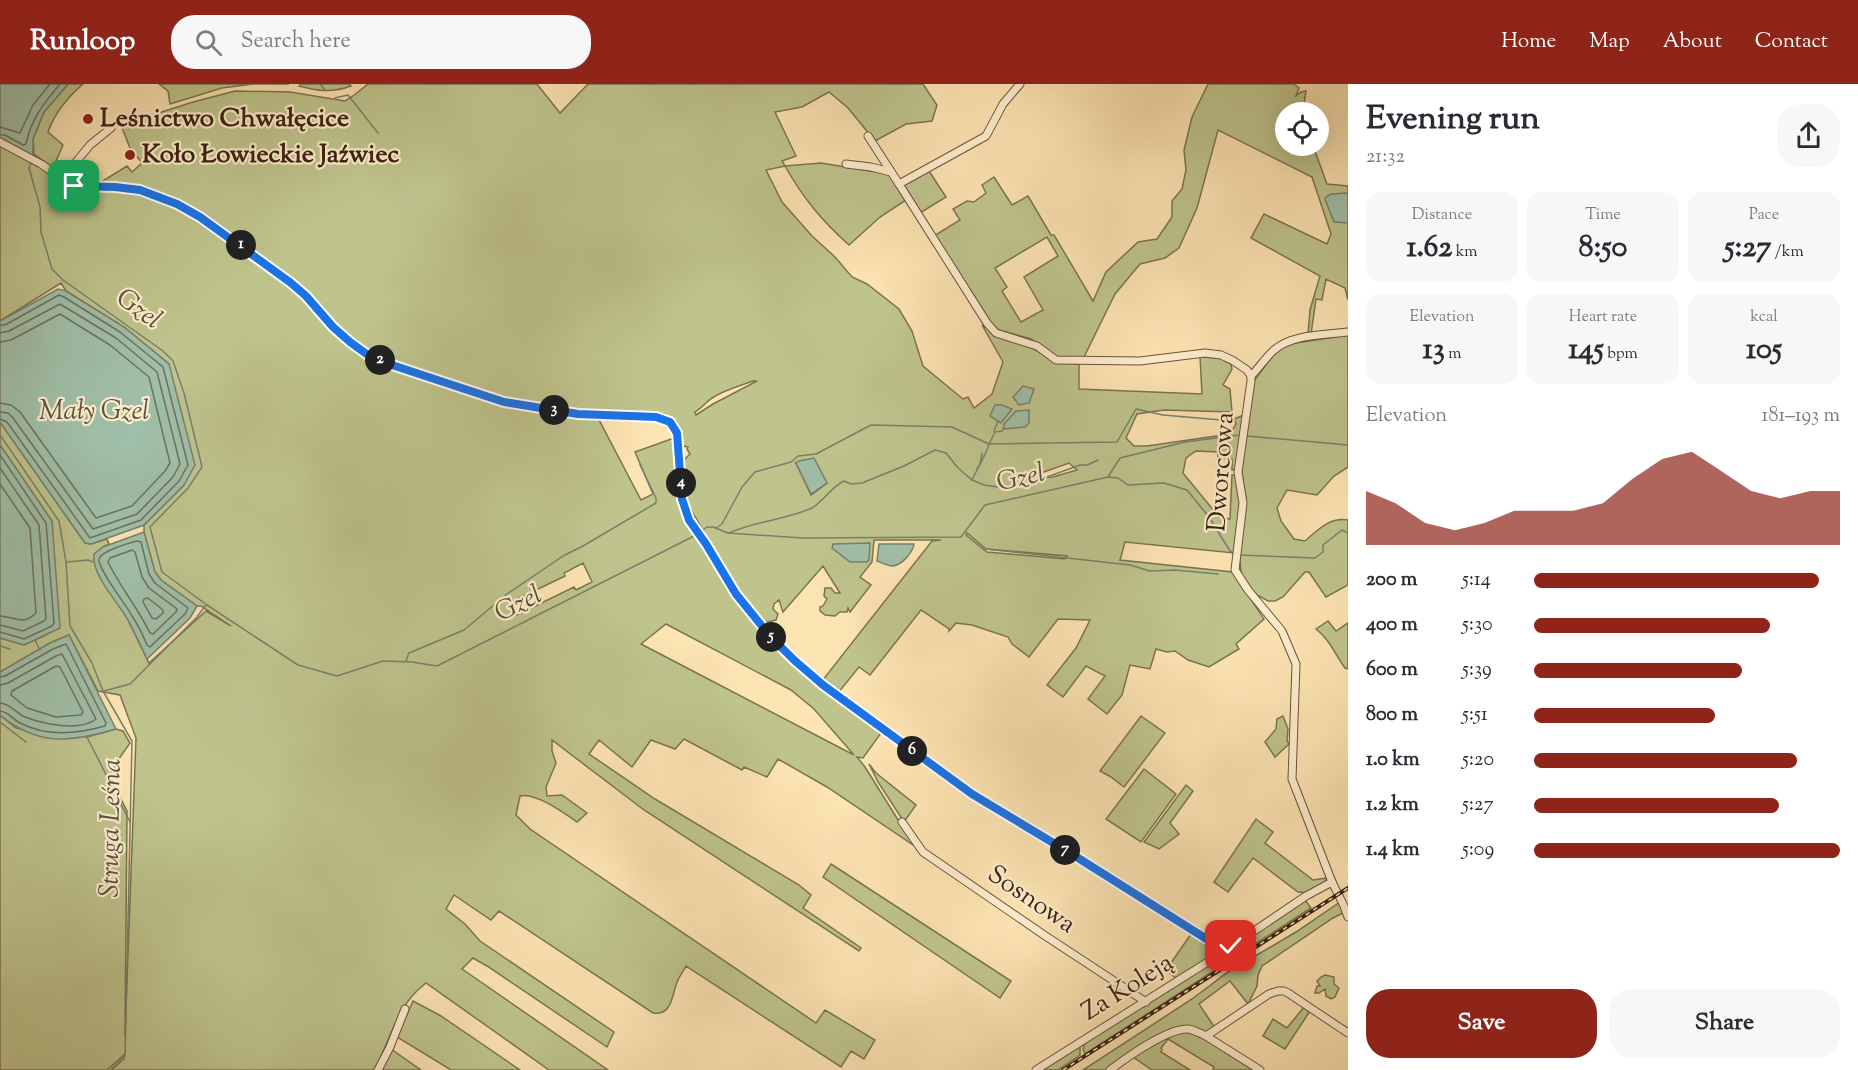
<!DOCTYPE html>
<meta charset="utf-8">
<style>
body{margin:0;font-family:"Sorts Mill Goudy",serif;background:#f7f7f7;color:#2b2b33;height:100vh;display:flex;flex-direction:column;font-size:22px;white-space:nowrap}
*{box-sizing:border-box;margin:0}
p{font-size:20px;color:#7c7c81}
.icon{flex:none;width:33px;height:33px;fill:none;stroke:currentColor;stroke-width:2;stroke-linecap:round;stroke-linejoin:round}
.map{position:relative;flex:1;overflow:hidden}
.sheet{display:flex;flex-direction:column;background:#fff;width:510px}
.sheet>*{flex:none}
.controls{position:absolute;left:1275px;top:18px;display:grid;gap:12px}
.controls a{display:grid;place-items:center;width:54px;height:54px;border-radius:50%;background:#fff;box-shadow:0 6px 24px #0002;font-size:30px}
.pin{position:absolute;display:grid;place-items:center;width:51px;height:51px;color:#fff;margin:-26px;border-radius:12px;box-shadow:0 3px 9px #0006}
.km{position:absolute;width:30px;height:30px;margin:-15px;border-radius:50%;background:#222;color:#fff;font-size:16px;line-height:30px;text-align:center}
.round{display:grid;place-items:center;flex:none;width:63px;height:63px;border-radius:24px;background:#f7f7f7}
.overview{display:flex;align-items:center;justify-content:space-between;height:102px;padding:0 18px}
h1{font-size:33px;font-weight:800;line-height:45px}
.stats{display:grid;grid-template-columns:repeat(3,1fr);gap:9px;height:102px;padding:6px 18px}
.stats div{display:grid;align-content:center;border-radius:15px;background:#f7f7f7;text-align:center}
.stats b{font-size:30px;font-weight:800}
.stats small{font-size:16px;font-weight:400}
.stats p{font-size:16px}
.chart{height:168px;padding:12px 18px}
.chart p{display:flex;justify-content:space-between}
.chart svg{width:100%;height:108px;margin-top:6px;fill:#8f2418;opacity:.7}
.cta{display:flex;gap:12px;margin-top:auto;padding:12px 18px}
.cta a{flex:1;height:69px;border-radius:24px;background:#8f2418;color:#fff;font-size:24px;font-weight:800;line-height:69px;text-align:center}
.cta a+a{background:#f7f7f7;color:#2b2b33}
ul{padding:0 18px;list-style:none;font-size:20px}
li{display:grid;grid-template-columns:96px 72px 1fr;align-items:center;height:45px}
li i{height:15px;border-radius:8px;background:#8f2418}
header{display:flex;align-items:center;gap:36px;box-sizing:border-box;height:84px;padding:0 30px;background:#8f2418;color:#fff}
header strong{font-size:28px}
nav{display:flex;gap:33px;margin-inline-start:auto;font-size:21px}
.search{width:420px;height:54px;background:#f7f7f7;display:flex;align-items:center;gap:15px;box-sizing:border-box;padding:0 21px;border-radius:24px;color:#7c7c81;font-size:22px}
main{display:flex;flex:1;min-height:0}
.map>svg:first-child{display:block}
</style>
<header>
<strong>Runloop</strong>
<div class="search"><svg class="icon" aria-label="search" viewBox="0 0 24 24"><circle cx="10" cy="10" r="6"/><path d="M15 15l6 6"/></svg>Search here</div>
<nav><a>Home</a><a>Map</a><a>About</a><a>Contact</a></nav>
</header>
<main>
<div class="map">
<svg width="1348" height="986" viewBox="0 0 1348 986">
<rect width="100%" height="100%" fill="#fde4b3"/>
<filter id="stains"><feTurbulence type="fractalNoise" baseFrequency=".00333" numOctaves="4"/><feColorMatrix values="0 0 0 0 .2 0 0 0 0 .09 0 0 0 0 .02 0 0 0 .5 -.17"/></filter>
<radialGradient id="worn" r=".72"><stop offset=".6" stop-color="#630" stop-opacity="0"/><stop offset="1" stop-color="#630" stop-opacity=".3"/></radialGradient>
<!-- green -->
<g fill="#bfc48d" stroke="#7c744e" stroke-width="1.5" fill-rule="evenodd">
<path d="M68,0H83C67,14 55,28 48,48L63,61L53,84L34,70L33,55L44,28Z"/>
<path d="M159,0H289H253L222,4L170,20L168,7Z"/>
<path d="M301,0H349L351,2C332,9 317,7 299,2Z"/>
<path d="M368,0H537L560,29L588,0H923L937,21L932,37L906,40L875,57L848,24L829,8L802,23L775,28L796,72L782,77L785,82L821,79L889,90L906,116L880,133L849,161C822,137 803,114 785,82L766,86L782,118L812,152L835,173L852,193L867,200L899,225L912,247L923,282L963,315L968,313L974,324L992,310L1003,278L982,241L995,249L1027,261L1058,279L1079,280V305L1202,310L1200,273L1220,274L1231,280L1232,285L1223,301L1230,305L1232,328L1164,326L1137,330L1126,354L1134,362H1147L1230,350L1236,340L1234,335L1244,331L1236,385L1232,386V375L1218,374V368L1196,367L1186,374L1183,389L1219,433L1230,435L1232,391L1237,392L1241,418L1234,469L1125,458L1120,476L1233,488L1264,535L1236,560L1239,565L1209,583L1188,576L1175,567L1167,568L1156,565L1150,585L1130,581L1122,611L1107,630L1088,615L1105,592L1086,582L1063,613L1047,601L1076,564L1090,536L1058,535L1029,573L1012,560L1008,553L972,541L956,539L949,547V545L921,526L870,591L859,583L838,609L822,597L932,457L941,456H874L872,478L860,493L871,501L850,528L848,524L847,528H840L835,532L825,531L820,527V523L823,522L827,515L824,512L825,504H831L835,509H840L823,482L783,528L779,516L774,520L773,525L778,530L776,536L767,538L763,537L734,501L689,422L686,408L684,376L690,370L687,365L688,363L683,362L677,343L671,336L596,330L641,416L653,410L635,368L674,354L685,430L731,507L795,582L796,580L807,591L881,649L863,674L857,673L865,683L900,739L919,765L827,703L778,675L767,693L744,683L742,686L684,655L675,665L651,656L632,683L599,656L589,670L655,715L799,801L811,811L803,824L861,864L859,867L644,726L552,656V667L556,679L546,703L547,712L562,711L587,729L577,738C564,729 535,708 520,712L516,731L530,745L816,939L825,926L875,956L864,975L851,967L841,983L686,882C683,888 678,894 676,901C672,913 671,932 653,929L499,827L491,836L454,811L446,825L465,840L480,857L614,948L607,963L487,882L473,874L462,885L608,986H549L426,899C420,904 413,910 409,916C395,933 386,965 374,986H111L124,975V971L107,986H0V631L16,644L87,653L116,645L123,647L130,659L118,676L110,694L127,727L125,951L136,654L120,611L98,607L69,551L50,559L0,588V554L24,561L46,551L52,437L0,361V338L85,459L91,460L107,455L109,460L103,463L116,517L127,534L149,579L206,527L231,542L201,522H197L161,496L155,488L144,448V441L184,401L169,280L124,243L66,207L61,199L0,237V61L58,93L56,101L59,108C71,110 78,108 86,99L98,100L127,82L132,88L142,79L130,64L121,41L193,18L235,7L290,8L345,17L353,12ZM753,297H757L713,320L696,331L695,328C700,325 703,322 707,318C718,308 739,302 753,297ZM796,379L827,399L811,411ZM1069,379L1077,386L1053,393L1024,395ZM967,449L986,465L1067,472L1065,475L987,468L966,451ZM583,479L592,498L576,506L574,503L517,531L511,518L565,492L564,489ZM666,540L791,606L814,625L854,671L641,560Z"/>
<path d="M1208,0H1294L1299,4L1296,12L1301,8L1306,7L1304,20L1297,27L1286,28V62H1313L1327,100L1348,102V216L1345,204L1326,195L1322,216L1316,215L1311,250H1308L1310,226L1320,192L1251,154L1264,130L1327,160L1331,150L1312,93L1218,46L1197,124L1179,164L1165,174L1140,180L1115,210L1083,275H1060L1031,255L999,246L985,233L934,152L960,136L953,125L967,117L974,118L986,109L982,101L994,93L1012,121L1028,112L1051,151H1054L1093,217L1106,188L1138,158L1157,155L1172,133V117L1182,105L1186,86L1184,66L1192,33ZM1047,153L1058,172L1024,193L1043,226L1021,238L1002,207L1007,203L995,184Z"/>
<path d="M929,87L946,113L920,129L904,103V101Z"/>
<path d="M1348,251V383L1334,392L1317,411L1287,406L1277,424L1281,437L1294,455L1305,457C1318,446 1329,433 1348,436V501L1326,513L1309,488H1305L1283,513L1275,517H1268L1257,511L1243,496L1241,487L1239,468L1246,415L1242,389V364L1254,297L1276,267L1289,260Z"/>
<path d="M1328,537L1336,547L1348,539V585L1345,584C1334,569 1331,557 1316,545Z"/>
<path d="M1141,632L1165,649L1124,703L1111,693L1100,687Z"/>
<path d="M1283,632L1288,645L1287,657L1289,660L1275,673L1265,658L1276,645L1277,635Z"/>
<path d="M869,680L876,689L916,721L904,738L878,698Z"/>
<path d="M1144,685L1176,710L1141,758L1106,735Z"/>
<path d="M1186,701L1193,707L1170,739L1179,750L1159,765L1144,758Z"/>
<path d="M1256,735L1273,748L1265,759L1313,796L1326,794V797L1309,809L1298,808L1253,774L1228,808L1214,798Z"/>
<path d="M831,780L1011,897L1000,914L823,793Z"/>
<path d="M1305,816L1311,824L1085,970L1083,965L1085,958L1171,905Z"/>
<path d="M1340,818L1345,828L1333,834L1262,882L1258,891L1257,902L1248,920L1230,897L1199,920L1215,944L1205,950L1191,942L1174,944L1107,986H1083L1192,915L1228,888L1296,848Z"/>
<path d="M1191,850L1213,862L1215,866L1214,871L1177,895L1166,886Z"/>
<path d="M1325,891L1334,893V900L1339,904L1335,913L1331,915L1326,912L1325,905L1319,909H1315L1317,902H1320L1317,897L1321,893Z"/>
<path d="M413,917L441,932L520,986H451L397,953Z"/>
<path d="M1304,923L1310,927L1285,965L1263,952L1273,935L1287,944Z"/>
<path d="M1185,947L1197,950L1254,986H1213L1214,983L1168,955L1161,964L1162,966L1161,968L1190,986H1152L1133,973L1166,952Z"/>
<path d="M1080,962V971L1058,986H1042Z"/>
<path d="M391,965L421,986H381Z"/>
</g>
<!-- water -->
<g fill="#a0bfa8" stroke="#77816b" stroke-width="1.5">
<path d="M0,0H68L44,28L33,55V73L0,56Z"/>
<path d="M1348,109V139L1334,138L1325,115L1326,113L1331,110Z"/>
<path d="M58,205L66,207L124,243L169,280L195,381L184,401L144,441L91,460L85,459L0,338V237Z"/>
<path d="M1023,302L1034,305L1029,319L1019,321L1013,313Z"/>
<path d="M995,321H1002L1012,325L1001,339L990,332Z"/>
<path d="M1029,326V339L1025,343L1004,345V340L1016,327Z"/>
<path d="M0,361L52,437L60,544L24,561L0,554Z"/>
<path d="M814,374L827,399L811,410L796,379L799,377Z"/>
<path d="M144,448L155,488L161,496L197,522L190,534L147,575C141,562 135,549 128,536C118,518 91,491 94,470L103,463Z"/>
<path d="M870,459L869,476L867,478H850L832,464L833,460Z"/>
<path d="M879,460H914C913,468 902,481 893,482C888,482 882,479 877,477Z"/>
<path d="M69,551L116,645C71,658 39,663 0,631V588L50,559Z"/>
</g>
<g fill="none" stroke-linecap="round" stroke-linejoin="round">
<!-- shore -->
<g stroke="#6d715c" stroke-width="1.5">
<path d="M0,43L20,49L33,21L50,0"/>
<path d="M0,51H5L23,61L26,60C31,35 44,19 60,0"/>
<path d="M0,241H5L59,211L64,213L120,248L163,283L188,381L179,397L141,436L90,454L7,338L0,335"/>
<path d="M0,249L9,247L60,220L116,254L157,288L180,380L173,393L137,430L93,445L13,334L8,329L0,328"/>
<path d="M0,258L11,256L60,230L110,261L149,293L170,379L165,387L132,422L96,434L20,328L11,321L0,319"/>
<path d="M0,371L46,439L54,539L52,542L24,555L0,548"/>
<path d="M0,384L39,441L46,535L44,537L23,547L0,541"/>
<path d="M0,400L30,444L36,529C23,542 16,533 0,532"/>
<path d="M137,457L141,458L149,490L155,499L188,524L185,530L150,563L147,561C143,551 138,541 132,532C127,522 97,484 99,475C101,467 129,459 137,457Z"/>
<path d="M132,466L135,468L142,493L149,504L177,525L176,528L153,550L150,549C138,524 120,503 108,478L110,474Z"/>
<path d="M144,515L148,514L163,526V529L156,535L152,534L143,518Z"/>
<path d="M56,582L60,583L83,628L81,631L56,633L27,624L11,611L12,607Z"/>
<path d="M0,593L5,592L53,565L66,560L106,639L105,642C76,650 47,653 20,639C12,635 9,628 0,627"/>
<path d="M0,601L8,599L56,572L62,570L96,635C80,648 43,640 25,633C16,629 11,620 0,619"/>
</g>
<!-- stream -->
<g stroke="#77816b" stroke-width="1.5">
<path d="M320,0L325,6"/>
<path d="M335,14L348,11L378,49"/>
<path d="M31,79L29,84L40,123L41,148L52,185L63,196L163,267L173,277L184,309L202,383L188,404L150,443L162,488L207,521L298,581L337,592L383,577L412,578L437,582L696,451"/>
<path d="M994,347L998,337"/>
<path d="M0,351L59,437L66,478L70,542L92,579L103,607L132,657L125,972L110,986"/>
<path d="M1247,352L1348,361"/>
<path d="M980,380L982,369"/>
<path d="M977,385C985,374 988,361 995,348L1002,347L1004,343"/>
<path d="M1108,393L1120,374L1185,358L1240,351"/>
<path d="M972,396L978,384"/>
<path d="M716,444L722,440L742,403L755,388L791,378L798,372L816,370L871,341L952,343L989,360L1117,358L1136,325L1163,331L1233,337"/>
<path d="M700,448L707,443H713L728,449L803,454L961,453L985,421L1108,393L1118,394L1128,401L1164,399L1187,406L1209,433L1230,467L1234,469"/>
<path d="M966,448L986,465L1130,481L1150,487L1175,486L1218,490"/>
<path d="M729,449C755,437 785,436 812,424C824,417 831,403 844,397L851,400L862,399L904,382L935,366L946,369L958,384L972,396L984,401L998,403L1025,401L1080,381H1087L1098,376"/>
<path d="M107,455L109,460"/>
<path d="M1239,471L1315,474L1323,468V461L1342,446L1348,449"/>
<path d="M67,478L88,476L93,478"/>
<path d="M35,556L40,566"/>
<path d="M0,562L10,565"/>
<path d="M406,577L409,569L464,546L507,510L563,472L583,462L656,419V414L640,381"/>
<path d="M104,607L130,600L197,533L206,521"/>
<path d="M0,638L26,658"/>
<path d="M87,653L130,738"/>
</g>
<!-- minor casing -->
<g stroke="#6b5338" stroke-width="9">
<g id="minor">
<path d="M1020,0L1003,20L986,52L899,100L987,239L996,249L1037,262L1056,276L1140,277L1205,269L1221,271L1232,276L1247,286L1251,292V297L1238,388L1243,419L1235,486L1248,506L1282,547L1296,580L1292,695L1332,798L1344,822L1348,833"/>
<path d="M868,52L899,100"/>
<path d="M0,58L41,80L74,102L83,103H115L139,107L177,120L216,143L292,199L306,211L334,243L349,258L368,271L395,282L504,318L578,330L656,333L664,334L670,338L677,349L682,415L687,433L692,442L706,460L736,510L770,552L794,576L823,601L972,710L1075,772L1224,866"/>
<path d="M846,80L871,83L891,88"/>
<path d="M63,94L90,61L111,44"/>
<path d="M1251,292C1259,284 1265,274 1274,266C1293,250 1324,251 1348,248"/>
<path d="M902,738L923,768L1044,851L1146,918"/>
<path d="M1206,952L1260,986"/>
<path d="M378,986L390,963L405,925"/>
<path d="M1036,986L1214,874L1306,812L1332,798"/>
<path d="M1110,986C1126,974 1168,944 1188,945C1194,946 1200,949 1206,952L1269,910L1278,907H1284L1288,909L1348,949"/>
</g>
</g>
<!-- minor -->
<use href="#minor" stroke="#feedce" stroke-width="7"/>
<!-- rail casing -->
<g stroke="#3a230f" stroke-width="4">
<path id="rail" d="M1063,986L1348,804"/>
</g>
<!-- rail -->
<use href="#rail" stroke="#feedce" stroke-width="1.5" stroke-dasharray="4.5" stroke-linecap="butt"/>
</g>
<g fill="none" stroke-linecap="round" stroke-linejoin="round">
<!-- route casing -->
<g stroke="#fff" stroke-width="12">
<path id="route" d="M74,102L115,103L140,106L177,120L200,133L291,199L306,212L333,243L350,258L368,271L395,282L504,318L578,330L656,333L670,338L677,349L682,415L689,436L706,460L736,510L770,552L794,576L823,601L972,710L1075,772L1224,866L1231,862"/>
</g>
<!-- route -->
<use href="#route" stroke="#1a73e8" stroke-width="8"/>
</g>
<!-- markers -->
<g fill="#8f2418" stroke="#feedce" stroke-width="2">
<circle cx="88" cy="35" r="6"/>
<circle cx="130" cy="71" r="6"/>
</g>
<g text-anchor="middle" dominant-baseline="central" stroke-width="4.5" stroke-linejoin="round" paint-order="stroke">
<!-- poi labels -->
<g font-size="26" font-weight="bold" fill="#3a230f" stroke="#feedce" text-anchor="start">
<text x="100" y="35">Leśnictwo Chwałęcice</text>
<text x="142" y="71">Koło Łowieckie Jaźwiec</text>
</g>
<!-- street labels -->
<g font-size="26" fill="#3a230f" stroke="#feedce">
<text transform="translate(1222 388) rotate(-86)">Dworcowa</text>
<text transform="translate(1031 816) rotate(34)">Sosnowa</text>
<text transform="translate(1128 904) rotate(-32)">Za Koleją</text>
</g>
<!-- water labels -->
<g font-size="27" font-style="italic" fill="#59523d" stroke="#feedce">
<text transform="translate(138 226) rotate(36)">Gzel</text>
<text x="94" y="328">Mały Gzel</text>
<text transform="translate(1021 395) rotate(-13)">Gzel</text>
<text transform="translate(519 521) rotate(-27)">Gzel</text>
<text transform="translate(112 744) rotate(-89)">Struga Leśna</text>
</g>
</g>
<rect width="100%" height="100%" filter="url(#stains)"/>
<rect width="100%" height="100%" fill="url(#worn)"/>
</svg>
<div class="controls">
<a><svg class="icon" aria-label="locate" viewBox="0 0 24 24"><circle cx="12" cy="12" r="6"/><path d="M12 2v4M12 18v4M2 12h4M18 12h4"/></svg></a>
</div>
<div class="pin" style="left:74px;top:102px;background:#1e9e55"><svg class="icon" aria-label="arrive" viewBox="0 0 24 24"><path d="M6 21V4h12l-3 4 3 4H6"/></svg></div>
<div class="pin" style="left:1231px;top:862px;background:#d93025"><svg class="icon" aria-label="check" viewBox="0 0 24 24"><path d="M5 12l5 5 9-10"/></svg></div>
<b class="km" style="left:241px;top:161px">1</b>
<b class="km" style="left:380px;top:276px">2</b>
<b class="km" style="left:554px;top:326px">3</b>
<b class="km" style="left:681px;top:399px">4</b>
<b class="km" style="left:771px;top:553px">5</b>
<b class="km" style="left:912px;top:667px">6</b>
<b class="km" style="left:1065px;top:766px">7</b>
</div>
<section class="sheet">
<div class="overview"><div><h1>Evening run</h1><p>21:32</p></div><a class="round"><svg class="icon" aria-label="share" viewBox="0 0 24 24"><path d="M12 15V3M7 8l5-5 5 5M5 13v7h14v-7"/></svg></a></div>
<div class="stats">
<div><p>Distance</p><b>1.62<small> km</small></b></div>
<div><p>Time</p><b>8:50</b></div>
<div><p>Pace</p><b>5:27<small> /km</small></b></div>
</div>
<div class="stats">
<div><p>Elevation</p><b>13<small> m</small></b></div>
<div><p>Heart rate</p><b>145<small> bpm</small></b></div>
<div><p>kcal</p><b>105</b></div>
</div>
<div class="chart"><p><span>Elevation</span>181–193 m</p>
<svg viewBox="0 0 160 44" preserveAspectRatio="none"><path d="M0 44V22L10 27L20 35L30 38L40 35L50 30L60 30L70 30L80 27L90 17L100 9L110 6L120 14L130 22L140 25L150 22L160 22V44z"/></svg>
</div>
<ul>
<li><b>200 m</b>5:14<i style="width:93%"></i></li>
<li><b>400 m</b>5:30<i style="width:77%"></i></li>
<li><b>600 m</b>5:39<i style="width:68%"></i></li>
<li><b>800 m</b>5:51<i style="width:59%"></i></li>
<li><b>1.0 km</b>5:20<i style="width:86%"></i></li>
<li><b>1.2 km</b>5:27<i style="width:80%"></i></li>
<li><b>1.4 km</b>5:09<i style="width:100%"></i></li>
</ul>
<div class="cta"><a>Save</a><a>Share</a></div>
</section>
</main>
